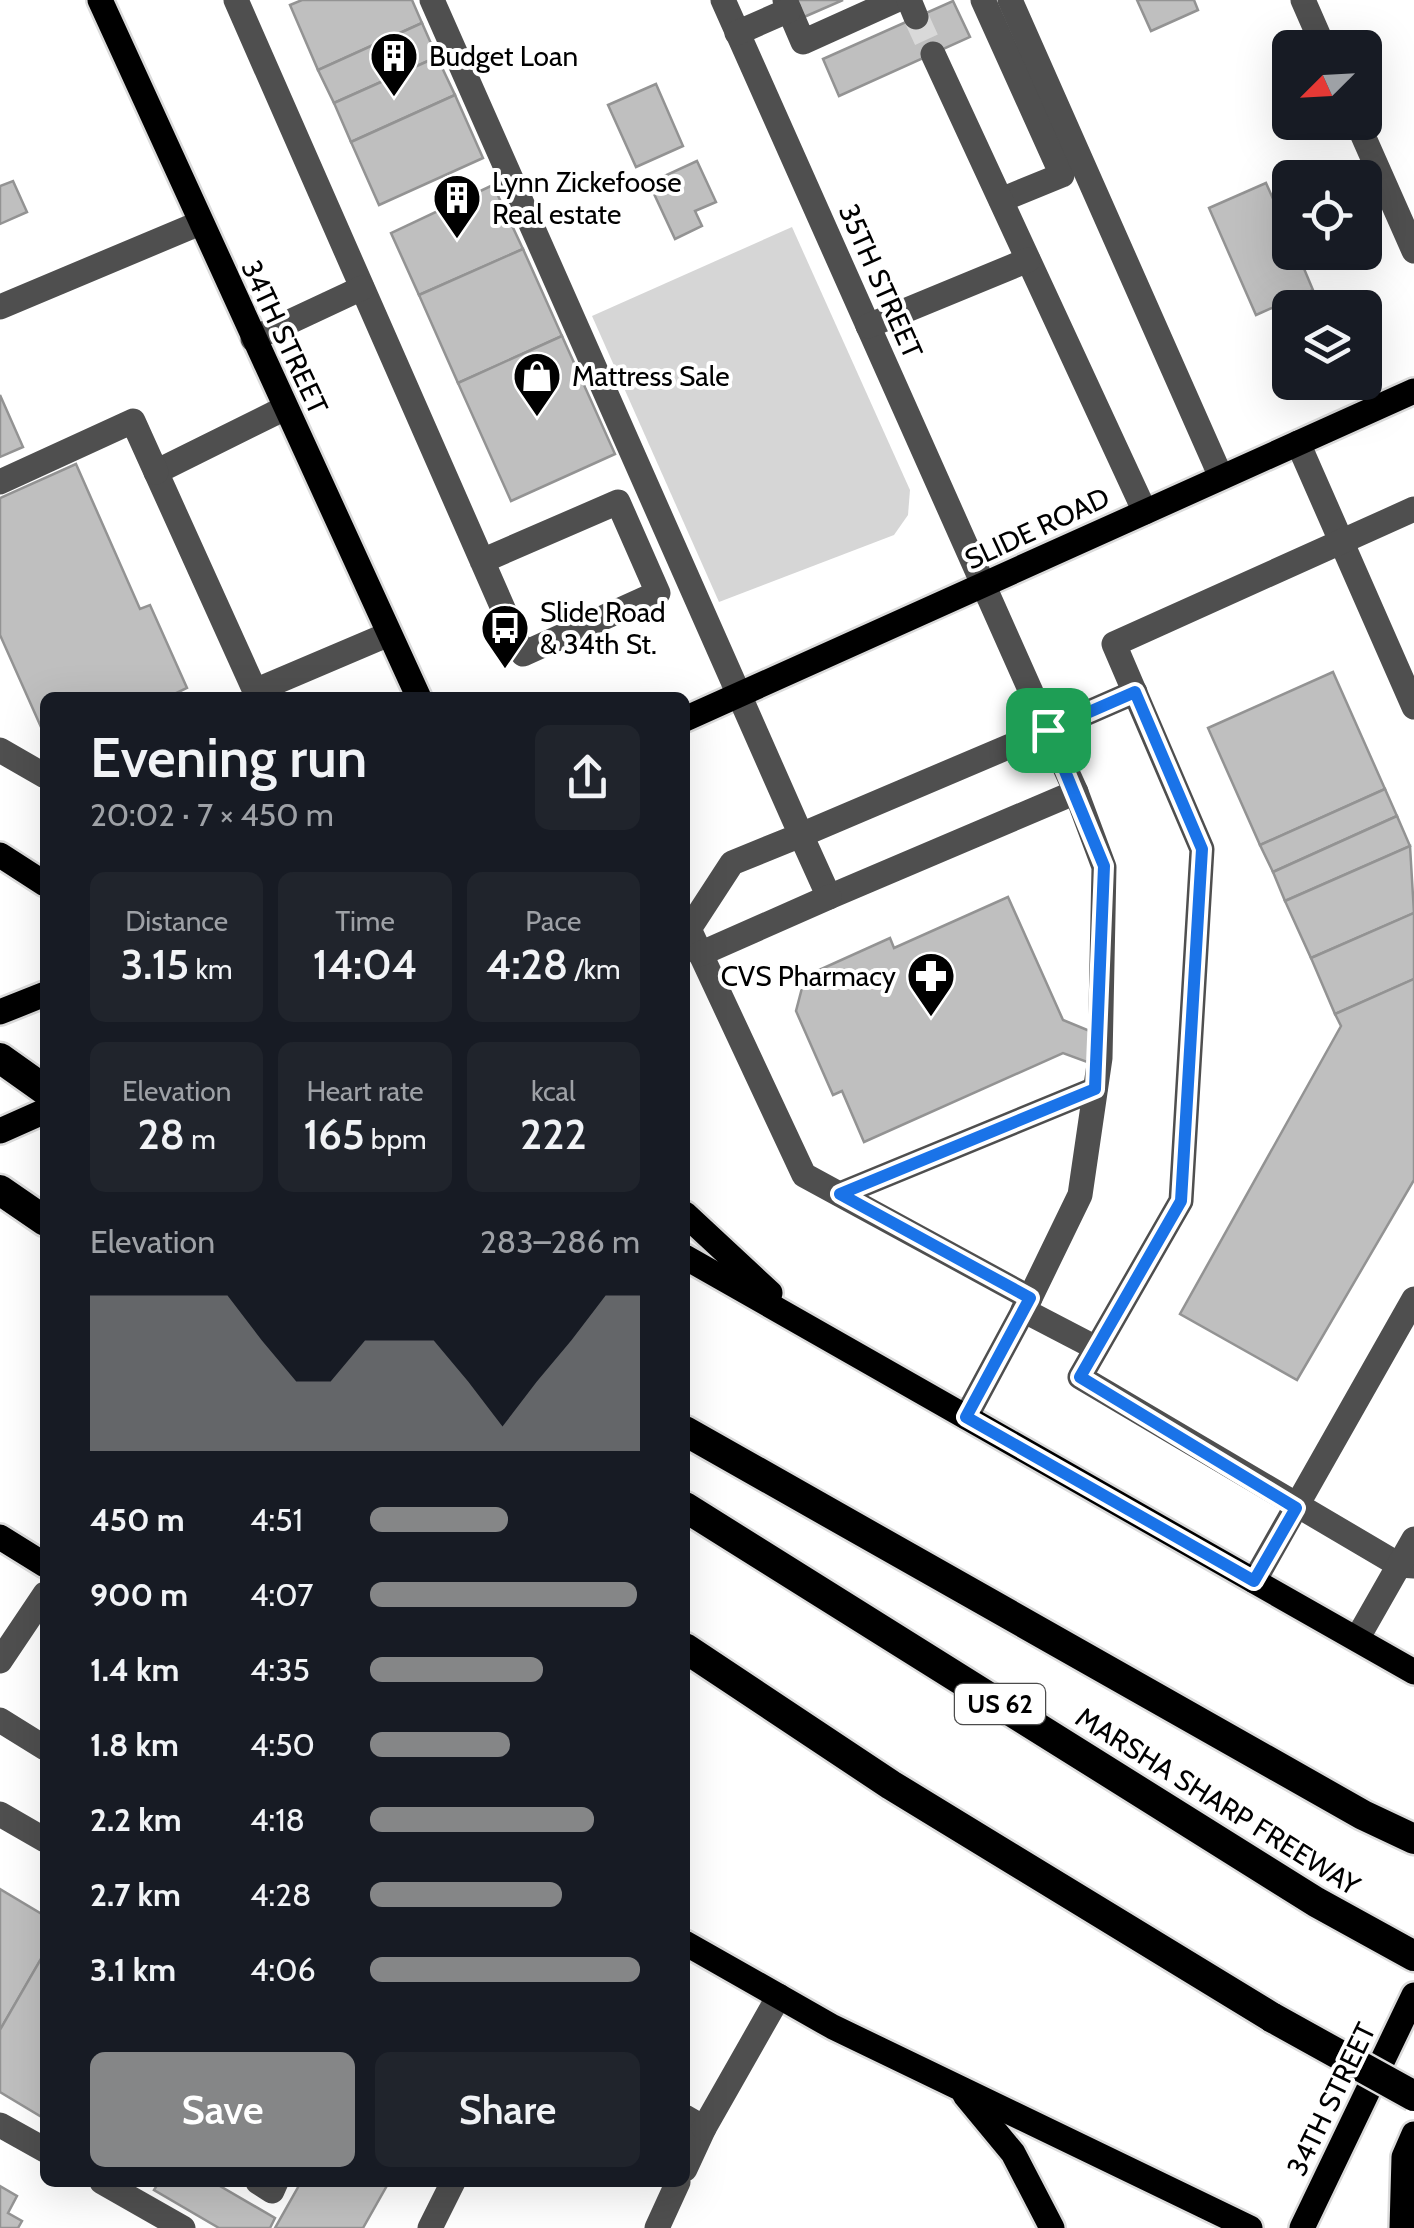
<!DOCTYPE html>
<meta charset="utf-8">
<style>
body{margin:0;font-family:Cabin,sans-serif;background:#20242c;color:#f1f3f6;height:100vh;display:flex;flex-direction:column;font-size:38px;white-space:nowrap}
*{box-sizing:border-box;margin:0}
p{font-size:32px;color:#9ea1a6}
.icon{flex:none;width:55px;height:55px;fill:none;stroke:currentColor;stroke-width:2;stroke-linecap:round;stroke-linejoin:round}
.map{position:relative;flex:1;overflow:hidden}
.details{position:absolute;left:40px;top:692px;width:650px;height:1495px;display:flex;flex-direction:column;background:#171b24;border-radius:15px;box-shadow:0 10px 40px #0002}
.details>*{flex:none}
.needle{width:65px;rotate:246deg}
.buttons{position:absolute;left:1272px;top:30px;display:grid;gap:20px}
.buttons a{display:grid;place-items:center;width:110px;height:110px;border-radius:15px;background:#171b24;box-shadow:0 10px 40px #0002;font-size:50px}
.pin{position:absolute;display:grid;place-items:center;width:85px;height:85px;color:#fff;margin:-42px;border-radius:20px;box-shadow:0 5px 15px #0006}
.round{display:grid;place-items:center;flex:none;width:105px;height:105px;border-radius:15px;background:#20242c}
.overview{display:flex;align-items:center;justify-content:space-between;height:170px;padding:0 50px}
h1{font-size:55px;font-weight:600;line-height:75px}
.stats{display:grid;grid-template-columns:repeat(3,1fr);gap:15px;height:170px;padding:10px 50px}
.stats div{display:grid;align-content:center;border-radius:15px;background:#20242c;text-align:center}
.stats b{font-size:42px;font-weight:600}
.stats small{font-size:28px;font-weight:400}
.stats p{font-size:28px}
.chart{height:280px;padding:20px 50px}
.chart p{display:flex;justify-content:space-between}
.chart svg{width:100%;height:180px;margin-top:10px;fill:#858687;opacity:.7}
.primary-button{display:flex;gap:20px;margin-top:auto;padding:20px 50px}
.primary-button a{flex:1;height:115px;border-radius:15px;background:#858687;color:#fff;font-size:40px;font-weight:600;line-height:115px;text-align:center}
.primary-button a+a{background:#20242c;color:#f1f3f6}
ul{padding:0 50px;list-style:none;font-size:32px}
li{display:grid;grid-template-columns:160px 120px 1fr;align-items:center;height:75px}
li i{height:25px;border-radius:12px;background:#858687}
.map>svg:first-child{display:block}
</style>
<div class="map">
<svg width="1414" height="2228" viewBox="0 0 1414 2228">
<rect width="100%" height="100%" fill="#fff"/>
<!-- green -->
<path fill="#d6d6d6" d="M792,227L910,490L908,515L894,535L719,602L592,316Z"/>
<!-- building -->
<g fill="#bfbfbf" stroke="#939393" stroke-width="2.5">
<path d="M302,0H412L422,23L318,70L290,5Z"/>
<path d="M796,0H843L804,17Z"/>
<path d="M1137,0H1194L1198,10L1151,31Z"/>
<path d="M953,1L970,37L839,96L823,59Z"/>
<path d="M422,23L437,57L334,103L318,70Z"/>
<path d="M437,57L455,95L351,142L334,103Z"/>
<path d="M656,84L683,146L636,167L608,105Z"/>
<path d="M455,95L483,158L379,205L351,142Z"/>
<path d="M697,161L716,202L695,211L702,226L675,239L649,183Z"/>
<path d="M13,181L27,212L0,224V186Z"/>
<path d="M1266,183L1290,237V252H1297L1313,290L1256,315L1209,208Z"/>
<path d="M493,185L523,249L419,295L391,233Z"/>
<path d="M523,249L562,336L458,383L419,295Z"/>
<path d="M562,336L615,454L511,501L458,383Z"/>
<path d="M0,395L23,447L0,457Z"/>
<path d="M76,464L140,609L150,605L187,688L166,698H45V736L0,635V498Z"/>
<path d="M1333,672L1385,789L1260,845L1208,728Z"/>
<path d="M1385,789L1397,816L1273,872L1260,845Z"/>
<path d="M1397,816L1410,846L1285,901L1273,872Z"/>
<path d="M1410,846L1414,913L1311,958L1285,901Z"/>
<path d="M1008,897L1063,1020L1097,1034L1087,1062L1063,1053L864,1142L842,1091L833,1095L796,1011L802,988L820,974L819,970L890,938L894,948Z"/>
<path d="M1414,913V979L1335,1014L1311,958Z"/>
<path d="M1414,979V1180L1297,1380L1180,1314L1341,1026L1335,1014Z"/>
<path d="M0,1889L45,1916V1952L0,2030Z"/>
<path d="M45,1952V2119L0,2092V2030Z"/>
<path d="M159,2182H213L275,2218L270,2228H219L154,2190Z"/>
<path d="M301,2182H389L363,2228H275Z"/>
<path d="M0,2186L17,2196L8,2213L22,2221L18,2228H0Z"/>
</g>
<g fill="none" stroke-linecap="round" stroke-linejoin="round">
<!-- minor-tunnel -->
<path stroke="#d9d9d9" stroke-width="25" stroke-dasharray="25 12" stroke-linecap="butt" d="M916,17L933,54"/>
<!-- major casing -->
<g stroke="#dbdbdb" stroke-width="30">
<g id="major">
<path d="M100,0L419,698"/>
<path d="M685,719L1414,391"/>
<path d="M0,855L45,884"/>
<path d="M0,1012L45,994"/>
<path d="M0,1131L45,1111"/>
<path d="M685,1214L770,1293"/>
<path d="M685,1257L1414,1672"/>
<path d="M0,1537L45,1565"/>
<path d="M685,1943L833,2027L1250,2228"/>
<path d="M965,2095L1013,2153L1052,2228"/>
<path d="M1302,2228L1414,1995"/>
<path d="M1402,2228L1404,2157L1414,2134"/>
</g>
</g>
<!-- highway casing -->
<g stroke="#dbdbdb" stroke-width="35">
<g id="highway">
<path d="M0,1058L45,1090"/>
<path d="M0,1190L45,1221"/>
<path d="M685,1431L1363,1815L1414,1839"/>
<path d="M685,1507L1316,1902L1414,1956"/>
<path d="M685,1648L891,1785L1273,2018"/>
</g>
</g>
<!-- minor -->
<g stroke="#4f4f4f" stroke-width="25">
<path d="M236,0L523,654L658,593L618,502L482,561"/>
<path d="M432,0L801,835L1048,730L1076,792L829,897L801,835L732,863L689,929L804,1175L1030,1298L966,1417"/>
<path d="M723,0L1048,730L1135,692"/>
<path d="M785,0L803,42L896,0"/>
<path d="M909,0L916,17"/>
<path d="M983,0L1062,175L1001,200"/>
<path d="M1010,0L1221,477"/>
<path d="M1303,0L1324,48"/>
<path d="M737,33L789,10"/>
<path d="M933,54L1145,512"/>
<path d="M1357,122L1414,251"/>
<path d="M0,307L200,223"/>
<path d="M868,326L1028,260"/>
<path d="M253,339L362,288"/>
<path d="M285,408L156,472L255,691L389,634"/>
<path d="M1298,443L1414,707"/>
<path d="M0,482L133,421L156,472"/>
<path d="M1414,509L1114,644L1202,849L1181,1201L1080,1377L1399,1565L1414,1566"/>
<path d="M0,750L45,776"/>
<path d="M700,954L829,897"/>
<path d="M840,1194L1095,1089"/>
<path d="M1030,1298L1080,1195L1100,1058L1104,867L1076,792"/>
<path d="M1023,1310L1096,1348"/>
<path d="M1254,1581L1414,1299"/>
<path d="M1357,1639L1414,1539"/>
<path d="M0,1661L45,1594"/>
<path d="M0,1720L45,1748"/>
<path d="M0,1814L45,1840"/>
<path d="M685,2117L704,2128L685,2169"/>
<path d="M0,2125L45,2150"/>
<path d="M704,2128L779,1996"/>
<path d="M102,2182L183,2228"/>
<path d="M258,2182L272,2191L276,2182"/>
<path d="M430,2228L453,2182"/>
<path d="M657,2228L678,2182"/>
</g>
<!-- major -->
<use href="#major" stroke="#000" stroke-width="25"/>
<!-- highway -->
<use href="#highway" stroke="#000" stroke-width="30"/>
<!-- highway-bridge casing -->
<g stroke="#dbdbdb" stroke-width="35" stroke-linecap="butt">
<path id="highway-bridge" d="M1273,2018L1414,2096"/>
</g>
<!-- highway-bridge -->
<use href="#highway-bridge" stroke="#000" stroke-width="30"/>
</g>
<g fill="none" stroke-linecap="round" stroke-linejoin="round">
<!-- route casing -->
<g stroke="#fff" stroke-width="20">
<path id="route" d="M1135,692L1202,849L1181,1201L1080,1377L1296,1508L1254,1581L966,1417L1030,1298L840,1194L1095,1089L1104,866L1048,730Z"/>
</g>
<!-- route -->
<use href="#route" stroke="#1a73e8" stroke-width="12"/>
</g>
<!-- icons -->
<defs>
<g id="building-pin" transform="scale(2.5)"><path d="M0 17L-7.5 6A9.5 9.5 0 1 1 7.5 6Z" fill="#000" stroke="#fff"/><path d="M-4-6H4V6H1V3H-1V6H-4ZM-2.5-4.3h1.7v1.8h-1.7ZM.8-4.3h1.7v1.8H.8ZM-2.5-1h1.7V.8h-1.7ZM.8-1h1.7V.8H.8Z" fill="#fff"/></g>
<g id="shop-pin" transform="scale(2.5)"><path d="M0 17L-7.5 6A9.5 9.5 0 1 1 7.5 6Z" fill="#000" stroke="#fff"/><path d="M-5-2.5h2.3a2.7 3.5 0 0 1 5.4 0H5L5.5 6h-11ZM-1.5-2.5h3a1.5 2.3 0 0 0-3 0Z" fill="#fff"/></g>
<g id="bus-pin" transform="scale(2.5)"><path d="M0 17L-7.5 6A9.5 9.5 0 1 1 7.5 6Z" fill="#000" stroke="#fff"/><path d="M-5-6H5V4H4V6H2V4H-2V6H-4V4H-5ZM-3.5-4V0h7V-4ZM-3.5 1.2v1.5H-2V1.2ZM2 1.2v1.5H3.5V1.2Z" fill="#fff"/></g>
<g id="pharmacy-pin" transform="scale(2.5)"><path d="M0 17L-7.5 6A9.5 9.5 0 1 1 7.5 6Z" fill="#000" stroke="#fff"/><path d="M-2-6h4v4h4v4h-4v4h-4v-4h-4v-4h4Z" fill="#fff"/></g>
</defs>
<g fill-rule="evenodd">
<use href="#building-pin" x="394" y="56"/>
<use href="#building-pin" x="457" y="198"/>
<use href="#shop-pin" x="537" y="376"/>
<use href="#bus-pin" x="505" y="628"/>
<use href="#pharmacy-pin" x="931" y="976"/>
</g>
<g text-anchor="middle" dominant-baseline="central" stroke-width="8" stroke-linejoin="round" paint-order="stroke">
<!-- shield labels -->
<rect fill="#fff" stroke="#4c4c4c" stroke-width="2.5" x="955" y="1684" width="90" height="40" rx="8"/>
<g font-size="25" font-weight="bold" fill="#000">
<text x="1000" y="1704">US 62</text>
</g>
<!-- poi labels -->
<g font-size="28" fill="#000" stroke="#fff" text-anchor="start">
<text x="429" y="56">Budget Loan</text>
<text x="492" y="182">Lynn Zickefoose<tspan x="492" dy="32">Real estate</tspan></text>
<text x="572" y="376">Mattress Sale</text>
<text x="540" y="612">Slide Road<tspan x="540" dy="32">&amp; 34th St.</tspan></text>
<text x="896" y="976" text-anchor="end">CVS Pharmacy</text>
</g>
<!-- street labels -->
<g font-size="28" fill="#000" stroke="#fff">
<text transform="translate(881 281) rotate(66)">35TH STREET</text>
<text transform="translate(285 337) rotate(65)">34TH STREET</text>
<text transform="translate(1037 528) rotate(-25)">SLIDE ROAD</text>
<text transform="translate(1218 1801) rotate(32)">MARSHA SHARP FREEWAY</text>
<text transform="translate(1331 2099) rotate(-64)">34TH STREET</text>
</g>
</g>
</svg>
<div class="buttons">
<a><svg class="needle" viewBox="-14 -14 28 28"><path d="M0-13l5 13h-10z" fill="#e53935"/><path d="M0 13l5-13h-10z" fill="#9ea1a6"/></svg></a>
<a><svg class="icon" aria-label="locate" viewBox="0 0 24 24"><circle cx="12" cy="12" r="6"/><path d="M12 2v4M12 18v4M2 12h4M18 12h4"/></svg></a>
<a><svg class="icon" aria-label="layers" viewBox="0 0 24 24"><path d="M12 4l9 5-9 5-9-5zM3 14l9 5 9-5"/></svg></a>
</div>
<div class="pin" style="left:1048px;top:730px;background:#1e9e55"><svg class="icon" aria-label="arrive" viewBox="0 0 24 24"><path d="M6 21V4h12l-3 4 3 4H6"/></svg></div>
<section class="details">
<div class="overview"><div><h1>Evening run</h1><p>20:02 · 7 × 450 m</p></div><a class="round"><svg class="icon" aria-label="share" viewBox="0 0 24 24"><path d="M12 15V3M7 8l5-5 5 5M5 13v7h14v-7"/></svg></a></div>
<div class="stats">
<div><p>Distance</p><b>3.15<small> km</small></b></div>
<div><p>Time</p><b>14:04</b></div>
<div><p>Pace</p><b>4:28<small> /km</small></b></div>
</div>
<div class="stats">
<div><p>Elevation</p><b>28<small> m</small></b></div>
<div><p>Heart rate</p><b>165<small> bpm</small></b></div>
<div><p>kcal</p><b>222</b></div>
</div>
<div class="chart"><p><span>Elevation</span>283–286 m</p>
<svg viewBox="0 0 160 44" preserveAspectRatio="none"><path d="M0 44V6L10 6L20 6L30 6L40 6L50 17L60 27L70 27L80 17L90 17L100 17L110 27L120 38L130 27L140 17L150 6L160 6V44z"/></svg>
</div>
<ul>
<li><b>450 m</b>4:51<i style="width:51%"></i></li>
<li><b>900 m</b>4:07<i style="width:99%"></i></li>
<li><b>1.4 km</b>4:35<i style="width:64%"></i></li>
<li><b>1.8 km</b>4:50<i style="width:52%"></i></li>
<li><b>2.2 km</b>4:18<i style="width:83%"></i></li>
<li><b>2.7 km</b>4:28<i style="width:71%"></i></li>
<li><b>3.1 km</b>4:06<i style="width:100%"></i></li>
</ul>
<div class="primary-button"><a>Save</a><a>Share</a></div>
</section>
</div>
